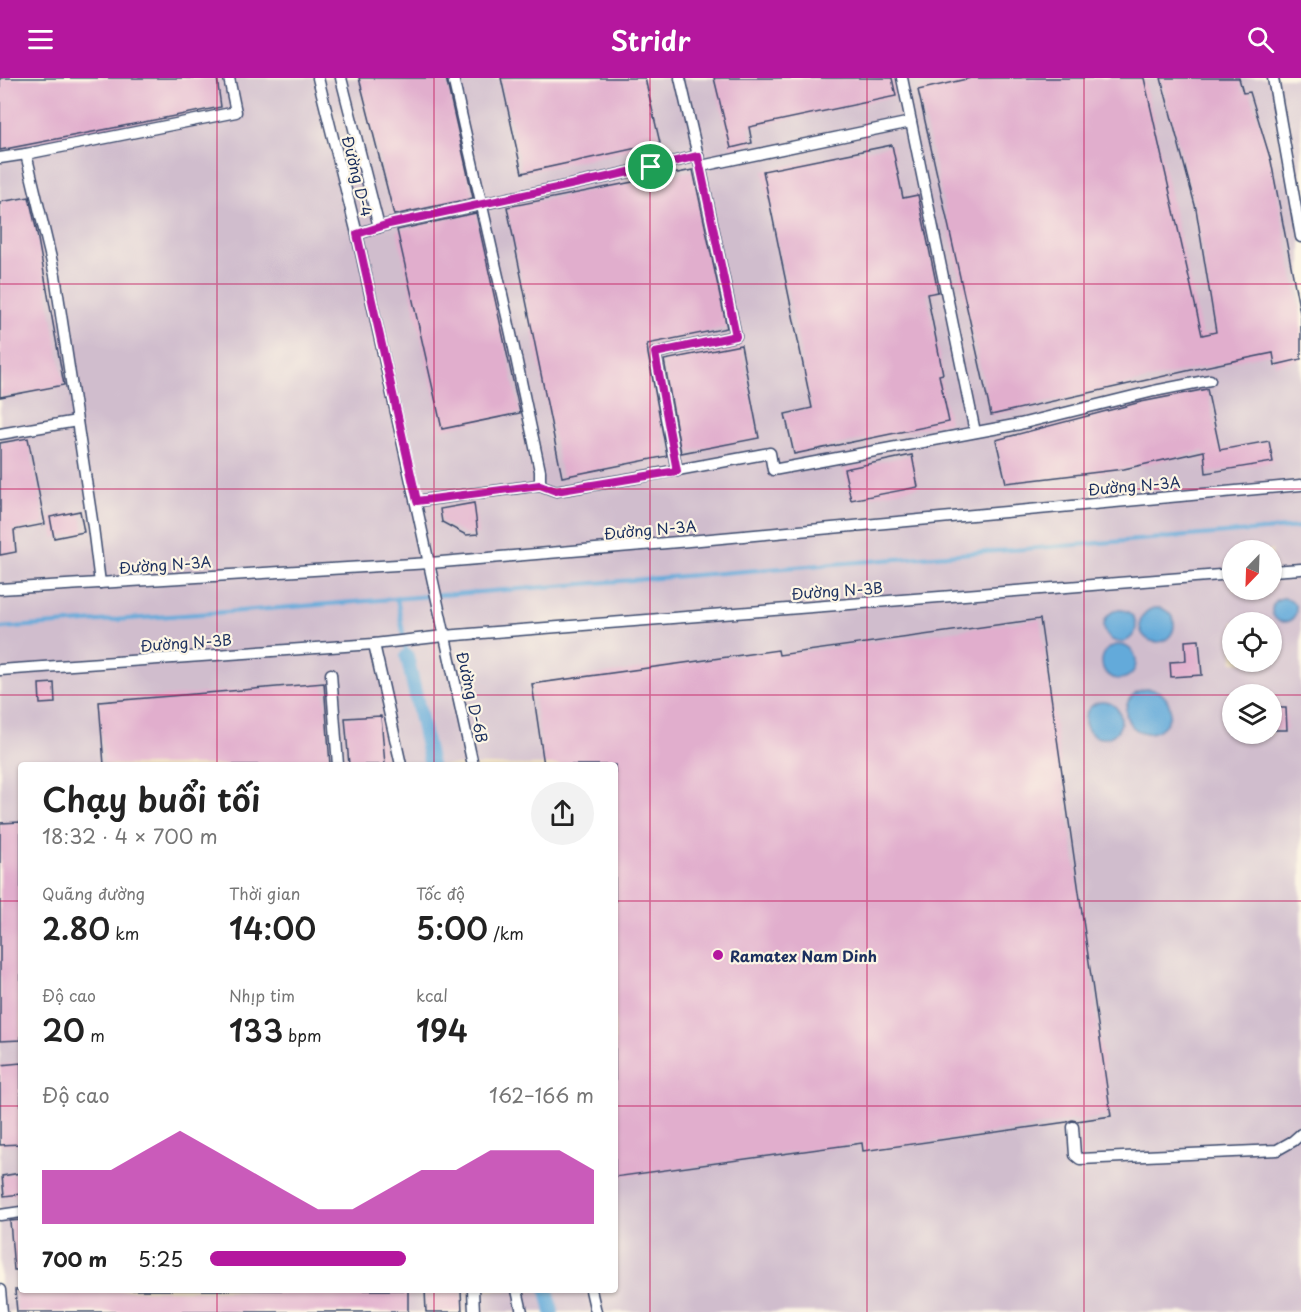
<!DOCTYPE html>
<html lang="vi">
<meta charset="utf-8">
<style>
body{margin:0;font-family:"Playpen Sans",sans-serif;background:#f2f2f2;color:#222;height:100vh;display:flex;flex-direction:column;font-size:22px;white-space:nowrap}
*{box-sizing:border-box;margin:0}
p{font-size:20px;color:#767676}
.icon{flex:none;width:33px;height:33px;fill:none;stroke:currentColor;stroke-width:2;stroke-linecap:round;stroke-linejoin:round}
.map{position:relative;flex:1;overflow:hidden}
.drawer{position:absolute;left:18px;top:684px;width:600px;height:531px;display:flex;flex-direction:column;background:#fff;border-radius:6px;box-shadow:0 2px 4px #0004}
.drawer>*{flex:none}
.needle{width:39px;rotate:203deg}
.fabs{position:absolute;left:1222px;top:462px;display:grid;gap:12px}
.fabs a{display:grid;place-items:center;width:60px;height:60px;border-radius:50%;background:#fff;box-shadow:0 2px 4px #0004;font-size:30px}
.pin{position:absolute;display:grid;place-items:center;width:51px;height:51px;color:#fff;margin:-26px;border:3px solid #fff;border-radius:50%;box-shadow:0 2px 6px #0007}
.round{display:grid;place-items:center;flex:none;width:63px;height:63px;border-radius:32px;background:#f2f2f2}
.headline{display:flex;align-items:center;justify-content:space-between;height:102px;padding:0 24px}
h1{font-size:33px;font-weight:600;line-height:45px}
.figures{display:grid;grid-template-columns:repeat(3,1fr);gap:9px;height:102px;padding:6px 24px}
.figures div{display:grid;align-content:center}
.figures b{font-size:30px;font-weight:600}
.figures small{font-size:16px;font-weight:400}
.figures p{font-size:16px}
.chart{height:168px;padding:12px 24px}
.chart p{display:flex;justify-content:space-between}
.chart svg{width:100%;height:108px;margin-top:6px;fill:#b5179e;opacity:.7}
ul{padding:0 24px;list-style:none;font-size:20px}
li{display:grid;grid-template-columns:96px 72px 1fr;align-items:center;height:45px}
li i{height:15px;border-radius:8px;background:#b5179e}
header{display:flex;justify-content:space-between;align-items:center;height:78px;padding:0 24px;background:#b5179e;color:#fff;font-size:27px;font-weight:600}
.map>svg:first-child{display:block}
</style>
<header><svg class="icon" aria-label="menu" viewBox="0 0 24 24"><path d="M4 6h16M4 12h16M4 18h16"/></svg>Stridr<svg class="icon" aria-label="search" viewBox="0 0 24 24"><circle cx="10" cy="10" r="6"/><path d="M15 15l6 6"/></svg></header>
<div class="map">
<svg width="1301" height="1234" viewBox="0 0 1301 1234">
<rect width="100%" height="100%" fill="#fcf5e5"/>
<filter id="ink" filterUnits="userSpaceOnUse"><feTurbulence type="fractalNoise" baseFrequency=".0167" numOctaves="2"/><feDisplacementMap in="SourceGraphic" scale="12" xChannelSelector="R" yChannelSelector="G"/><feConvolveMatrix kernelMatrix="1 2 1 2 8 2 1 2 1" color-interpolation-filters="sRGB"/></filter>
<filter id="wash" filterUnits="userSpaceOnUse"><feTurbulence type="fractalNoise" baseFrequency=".008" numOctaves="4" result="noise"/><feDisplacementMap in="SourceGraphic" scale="24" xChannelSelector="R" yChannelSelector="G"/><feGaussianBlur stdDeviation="1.35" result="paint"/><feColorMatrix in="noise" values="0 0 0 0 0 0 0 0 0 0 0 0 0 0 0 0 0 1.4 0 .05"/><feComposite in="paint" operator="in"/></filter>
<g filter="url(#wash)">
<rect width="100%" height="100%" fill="#efdfbe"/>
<!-- industrial -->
<path fill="#d0bdcd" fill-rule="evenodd" d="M0,0H1301V1234H0ZM1233,472H1272V512H1233ZM1233,544H1272V584H1233ZM1233,616H1272V656H1233ZM21,687H615V1212H21Z"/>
<!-- water -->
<g fill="#64aada" stroke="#406c9c" stroke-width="1.5">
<circle cx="1284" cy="532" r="12"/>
<circle cx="1157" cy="547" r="17"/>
<circle cx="1120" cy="548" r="16"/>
<circle cx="1119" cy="584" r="17"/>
<circle cx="1148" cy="633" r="22"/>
<circle cx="1103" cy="642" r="18"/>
</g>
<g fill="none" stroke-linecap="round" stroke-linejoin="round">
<!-- stream -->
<g stroke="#64aada" stroke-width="4">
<path d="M397,520L407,578"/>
<path d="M0,550L241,533L1301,449"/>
</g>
<!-- canal -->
<g stroke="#64aada" stroke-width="14">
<path d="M407,578L431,687"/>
<path d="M547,1212L552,1234"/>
</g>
</g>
<g id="blocks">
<!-- building -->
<g fill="#e1aecd">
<path d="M0,0H217L221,29L0,72Z"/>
<path d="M359,0H446L473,120L394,137Z"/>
<path d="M501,0H645L660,65L522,95Z"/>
<path d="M714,0H892L896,18L749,49L752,65L731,70Z"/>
<path d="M971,0H1144L1202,257L1216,254L1196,131L1161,0H1239L1243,15L1250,14L1271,83L1301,240V281L1275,287L1273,275L1209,288L991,337L918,12Z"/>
<path d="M892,67L903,120L918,117L938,214L927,216L943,296L939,297L949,344L794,376L785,336L812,330L763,93Z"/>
<path d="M693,92L727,250L647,266L648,276L667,378L562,399L507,129Z"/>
<path d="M29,119L36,150L64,307L0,319V124Z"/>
<path d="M476,135L520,335L442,351L397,152Z"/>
<path d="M741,267L759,360L681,375L664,282Z"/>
<path d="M1207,311L1220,372L1269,363L1273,384L1206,395L1204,373L1124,391L1006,405L996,362L1141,324Z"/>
<path d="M28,360L45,446L14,452L16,474L0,477V365Z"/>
<path d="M912,377L918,409L851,422L844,391Z"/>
<path d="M474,425L478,456L466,457L442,444L440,431Z"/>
<path d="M80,433L84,454L54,460L50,439Z"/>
<path d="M1040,541L1111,1038L1077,1043L1072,1042L1067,1044L863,1073L862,1065L615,1099V687H544L532,606L778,572L779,577Z"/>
<path d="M1199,562L1202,597L1171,599L1170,584L1186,583L1185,563Z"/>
<path d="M54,605L55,625L40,626L39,606Z"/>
<path d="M324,605L330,687H104L99,624Z"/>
<path d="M1272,630H1286L1287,652H1272Z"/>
<path d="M381,638L385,687H349L345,640Z"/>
<path d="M21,744V962L0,963V745Z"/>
<path d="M21,985V1066L0,1067V987Z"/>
<path d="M21,1095V1116L4,1118L2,1098Z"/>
<path d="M21,1142V1192H14L10,1143Z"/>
<path d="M15,1212H408V1234H17Z"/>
<path d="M425,1212H461L462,1234H426Z"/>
</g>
</g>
</g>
<g filter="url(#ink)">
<use href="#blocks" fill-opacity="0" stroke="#3b496c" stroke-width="1.5"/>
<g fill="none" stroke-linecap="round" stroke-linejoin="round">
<!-- minor casing -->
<g stroke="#3b496c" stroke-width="13">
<g id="minor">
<path d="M318,0L357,156L473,687"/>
<path d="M341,0L379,149"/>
<path d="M453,0L511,256L540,393V407"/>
<path d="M902,0L975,354"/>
<path d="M1273,0L1301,159"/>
<path d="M26,76L236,34L229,0"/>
<path d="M0,80L26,76L55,197L93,449L100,505"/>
<path d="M701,88L911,44"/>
<path d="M357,156L389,146L603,100L698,78L680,0"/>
<path d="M0,356L77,343"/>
<path d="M677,393L655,275L736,258L698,78"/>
<path d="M417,423L540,407L556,413L634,400L770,375L773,392L1020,346L1154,313L1210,302"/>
<path d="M1272,493L1301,491"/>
<path d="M0,511L430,485L678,464L1301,407"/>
<path d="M374,566L401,687"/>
<path d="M0,592L374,566L444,558L1233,496"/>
<path d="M331,596L338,687"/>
<path d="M1073,1049L1075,1077L1080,1081L1277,1072L1293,1063L1301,1056"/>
<path d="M0,1137L21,1134"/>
<path d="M0,1212L2,1234"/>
<path d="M473,1212L474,1234"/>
<path d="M517,1212L522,1234"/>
<path d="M591,1212L596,1234"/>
</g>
</g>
<!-- minor -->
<use href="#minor" stroke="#fff" stroke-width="10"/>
</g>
</g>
<g fill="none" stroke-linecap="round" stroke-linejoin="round" filter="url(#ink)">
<!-- route casing -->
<g stroke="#fff" stroke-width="12">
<path id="route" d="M698,78L736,258L655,275L677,393L556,413L540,407L417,423L357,156L389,146L603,100Z"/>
</g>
<!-- route -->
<use href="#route" stroke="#b5179e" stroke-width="8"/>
</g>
<!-- grid -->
<path fill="none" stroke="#c2185b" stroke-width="1.5" stroke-opacity="0.55" d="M217,0V687M434,0V687M650,0V1234M867,0V1234M1084,0V1234M0,206H1301M0,411H1301M0,617H1233M1272,617H1301M0,823H21M615,823H1301M0,1028H21M615,1028H1301M217,1212V1234M434,1212V1234"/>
<!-- markers -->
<circle fill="#b5179e" stroke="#fcf5e5" stroke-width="2" cx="718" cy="877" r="6"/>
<g text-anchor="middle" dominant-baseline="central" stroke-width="4.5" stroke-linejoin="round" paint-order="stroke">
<!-- street labels -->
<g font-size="15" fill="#1b2f5e" stroke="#fcf5e5">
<text transform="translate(358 98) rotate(76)">Đường D-4</text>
<text transform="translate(1134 407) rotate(-5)">Đường N-3A</text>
<text transform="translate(650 451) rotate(-5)">Đường N-3A</text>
<text transform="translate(165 486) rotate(-4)">Đường N-3A</text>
<text transform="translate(837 512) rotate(-4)">Đường N-3B</text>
<text transform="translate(186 564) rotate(-4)">Đường N-3B</text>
<text transform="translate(473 619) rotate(77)">Đường D-6B</text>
</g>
<!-- poi labels -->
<g font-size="15" font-weight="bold" fill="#1b2f5e" stroke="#fcf5e5" text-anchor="start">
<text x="730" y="877">Ramatex Nam Dinh</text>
</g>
</g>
</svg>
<div class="fabs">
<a><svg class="needle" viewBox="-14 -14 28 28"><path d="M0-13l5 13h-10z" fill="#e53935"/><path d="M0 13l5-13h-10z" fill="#767676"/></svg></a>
<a><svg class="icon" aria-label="locate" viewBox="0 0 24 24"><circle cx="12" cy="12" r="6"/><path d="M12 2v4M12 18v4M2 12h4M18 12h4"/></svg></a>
<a><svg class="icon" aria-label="layers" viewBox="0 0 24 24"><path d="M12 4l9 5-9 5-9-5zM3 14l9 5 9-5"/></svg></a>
</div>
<div class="pin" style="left:651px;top:89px;background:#1e9e55"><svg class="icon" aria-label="arrive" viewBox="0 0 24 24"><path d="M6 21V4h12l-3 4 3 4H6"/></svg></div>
<section class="drawer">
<div class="headline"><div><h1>Chạy buổi tối</h1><p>18:32 · 4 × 700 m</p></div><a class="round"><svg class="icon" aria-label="share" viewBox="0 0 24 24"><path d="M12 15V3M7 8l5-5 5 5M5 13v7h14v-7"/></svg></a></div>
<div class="figures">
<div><p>Quãng đường</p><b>2.80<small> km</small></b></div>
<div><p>Thời gian</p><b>14:00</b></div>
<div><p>Tốc độ</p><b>5:00<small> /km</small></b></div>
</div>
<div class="figures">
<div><p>Độ cao</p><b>20<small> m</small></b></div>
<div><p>Nhịp tim</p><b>133<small> bpm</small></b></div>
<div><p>kcal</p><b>194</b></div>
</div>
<div class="chart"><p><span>Độ cao</span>162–166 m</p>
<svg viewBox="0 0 160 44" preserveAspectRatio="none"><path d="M0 44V22L10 22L20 22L30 14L40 6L50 14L60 22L70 30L80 38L90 38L100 30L110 22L120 22L130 14L140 14L150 14L160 22V44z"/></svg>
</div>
<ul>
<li><b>700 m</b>5:25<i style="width:51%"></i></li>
</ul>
</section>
</div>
